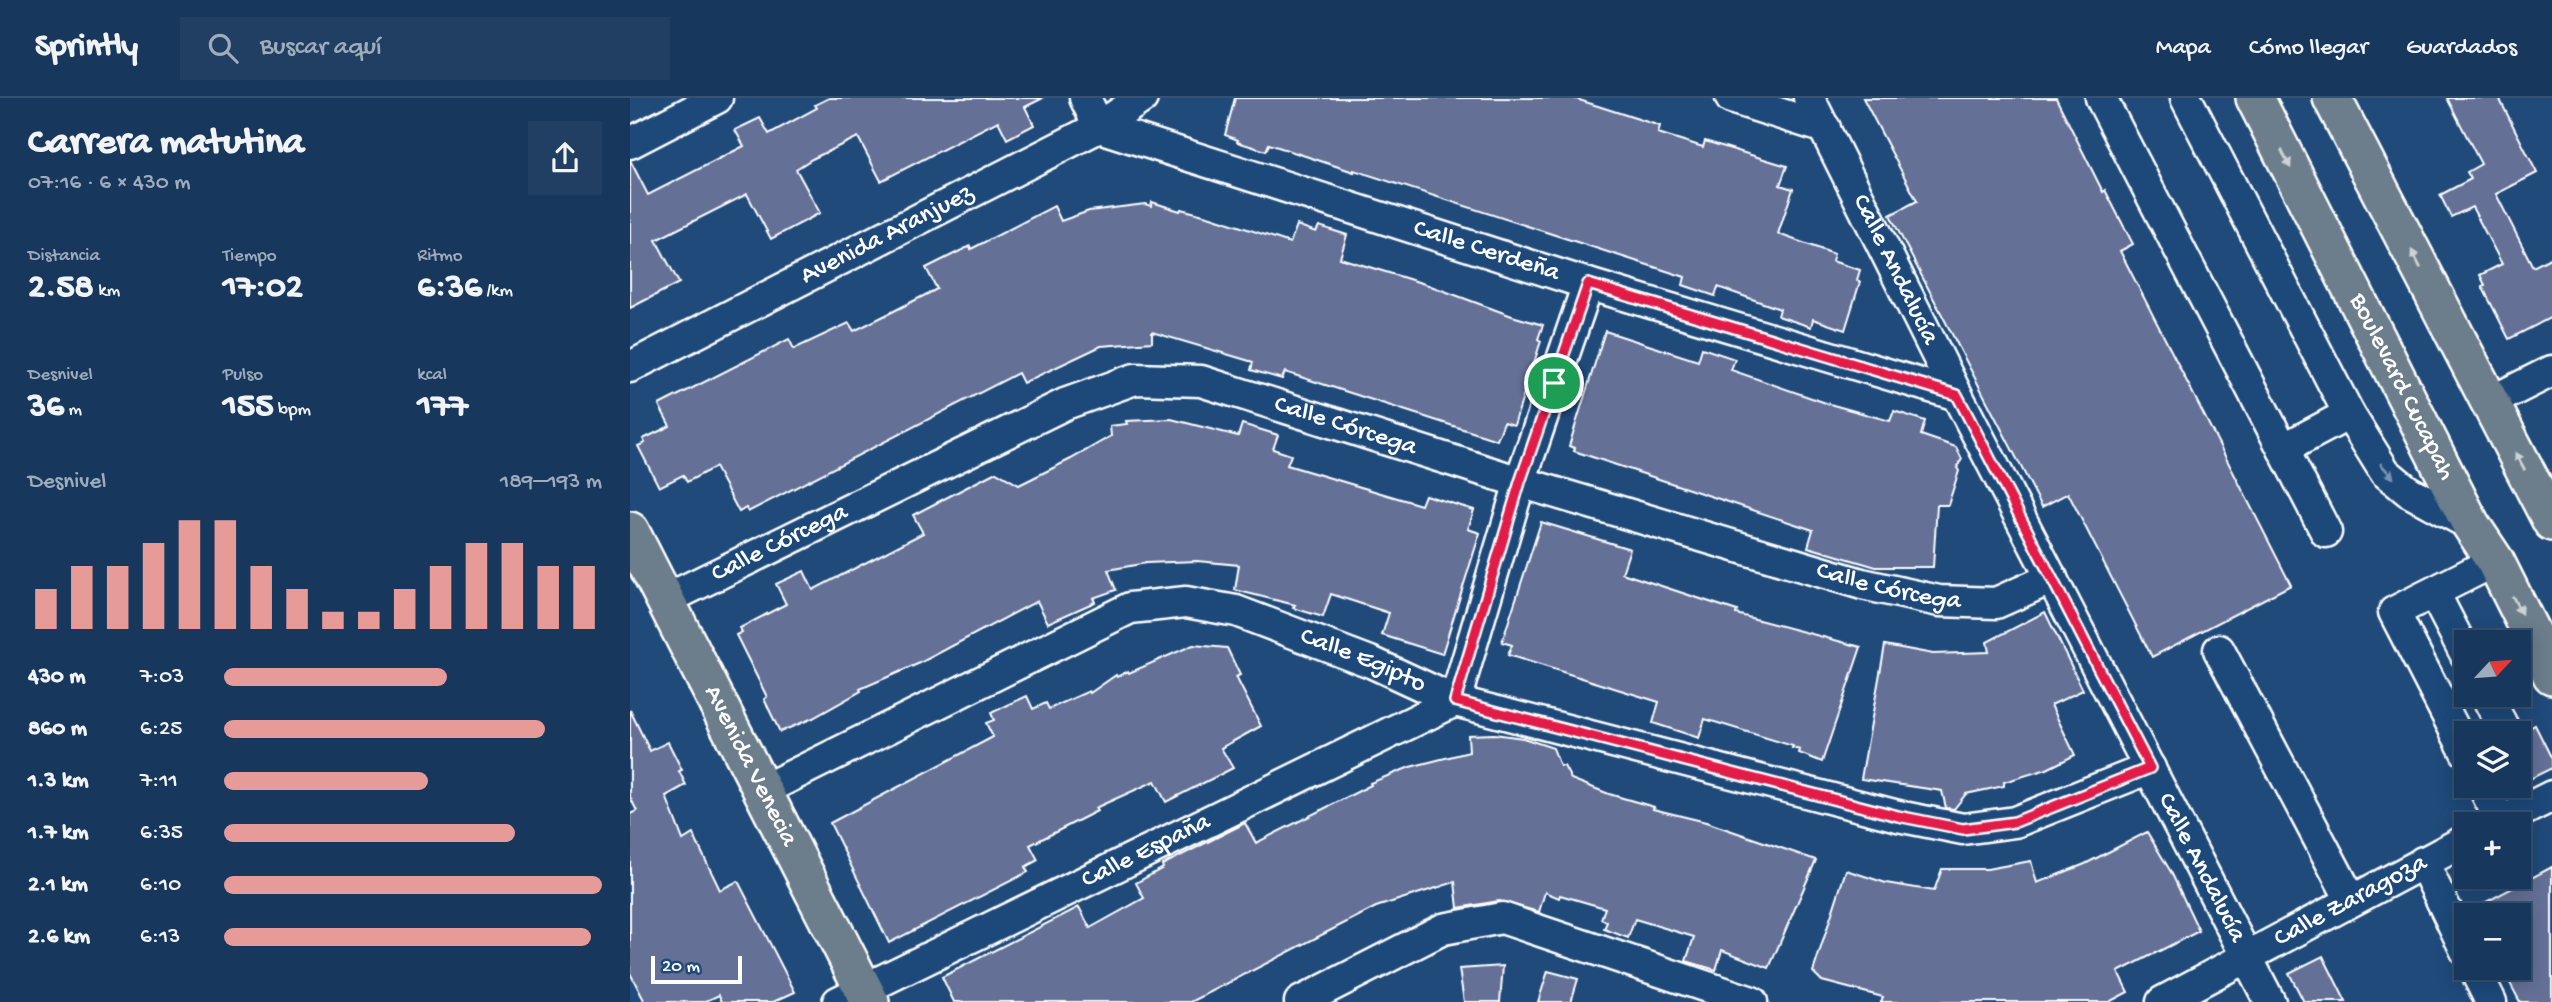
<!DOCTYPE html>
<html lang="es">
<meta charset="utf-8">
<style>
body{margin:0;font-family:"Gochi Hand",sans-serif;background:#203f62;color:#f1f3f6;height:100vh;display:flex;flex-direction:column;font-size:26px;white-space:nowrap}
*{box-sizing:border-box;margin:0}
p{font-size:23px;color:#9eacbb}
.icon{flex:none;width:38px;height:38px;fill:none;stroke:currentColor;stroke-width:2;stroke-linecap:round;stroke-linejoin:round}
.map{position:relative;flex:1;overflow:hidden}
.drawer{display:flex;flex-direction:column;background:#17385c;width:630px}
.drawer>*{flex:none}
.needle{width:46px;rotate:64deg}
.controls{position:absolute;left:1824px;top:532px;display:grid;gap:14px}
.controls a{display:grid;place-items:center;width:77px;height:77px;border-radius:0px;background:#17385c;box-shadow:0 4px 18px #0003,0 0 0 2px #365272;font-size:35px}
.scale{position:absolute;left:21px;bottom:18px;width:91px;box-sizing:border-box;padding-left:7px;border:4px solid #fff;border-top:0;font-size:19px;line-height:24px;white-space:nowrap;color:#fff;-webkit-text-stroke:5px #1f4a7a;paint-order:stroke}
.pin{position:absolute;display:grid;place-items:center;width:60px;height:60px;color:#fff;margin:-30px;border:4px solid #fff;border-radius:50%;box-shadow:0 2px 7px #0007}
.round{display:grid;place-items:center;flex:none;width:74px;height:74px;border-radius:0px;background:#203f62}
.headline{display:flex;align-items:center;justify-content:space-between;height:119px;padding:0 28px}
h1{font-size:38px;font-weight:800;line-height:52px}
.stats{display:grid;grid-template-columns:repeat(3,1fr);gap:10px;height:119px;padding:7px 28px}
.stats div{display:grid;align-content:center}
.stats b{font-size:35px;font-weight:800}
.stats small{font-size:19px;font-weight:400}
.stats p{font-size:19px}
.chart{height:196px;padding:14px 28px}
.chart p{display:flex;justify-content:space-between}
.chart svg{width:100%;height:126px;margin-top:7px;stroke:#e69b98;stroke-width:6}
ul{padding:0 28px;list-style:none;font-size:23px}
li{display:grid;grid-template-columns:112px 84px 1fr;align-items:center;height:52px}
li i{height:18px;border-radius:9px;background:#e69b98}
header{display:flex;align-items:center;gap:42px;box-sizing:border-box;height:98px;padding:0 35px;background:#17385c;border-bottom:2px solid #365272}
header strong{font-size:33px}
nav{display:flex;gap:38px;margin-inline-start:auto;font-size:24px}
.search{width:490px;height:63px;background:#203f62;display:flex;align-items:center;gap:18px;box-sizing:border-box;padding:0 24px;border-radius:0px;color:#9eacbb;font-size:26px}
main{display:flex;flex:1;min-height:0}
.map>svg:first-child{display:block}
</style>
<header>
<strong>Sprintly</strong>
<div class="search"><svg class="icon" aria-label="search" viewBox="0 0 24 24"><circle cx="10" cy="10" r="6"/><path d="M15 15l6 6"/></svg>Buscar aquí</div>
<nav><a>Mapa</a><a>Cómo llegar</a><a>Guardados</a></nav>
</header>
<main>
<section class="drawer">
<div class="headline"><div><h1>Carrera matutina</h1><p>07:16 · 6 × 430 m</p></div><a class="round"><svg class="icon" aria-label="share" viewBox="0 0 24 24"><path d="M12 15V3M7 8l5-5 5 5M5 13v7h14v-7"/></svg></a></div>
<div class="stats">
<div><p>Distancia</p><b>2.58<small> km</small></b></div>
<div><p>Tiempo</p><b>17:02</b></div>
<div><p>Ritmo</p><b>6:36<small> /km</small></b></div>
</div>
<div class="stats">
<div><p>Desnivel</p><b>36<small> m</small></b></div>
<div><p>Pulso</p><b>155<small> bpm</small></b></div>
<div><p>kcal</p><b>177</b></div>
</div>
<div class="chart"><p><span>Desnivel</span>189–193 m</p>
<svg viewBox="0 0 160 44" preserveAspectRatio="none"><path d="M5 44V30M15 44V22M25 44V22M35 44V14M45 44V6M55 44V6M65 44V22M75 44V30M85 44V38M95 44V38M105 44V30M115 44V22M125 44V14M135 44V14M145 44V22M155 44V22"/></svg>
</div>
<ul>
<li><b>430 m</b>7:03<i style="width:59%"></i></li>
<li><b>860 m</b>6:25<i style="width:85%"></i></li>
<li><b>1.3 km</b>7:11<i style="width:54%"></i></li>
<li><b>1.7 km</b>6:35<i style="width:77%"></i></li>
<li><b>2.1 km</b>6:10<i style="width:100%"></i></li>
<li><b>2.6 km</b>6:13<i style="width:97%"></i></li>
</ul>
</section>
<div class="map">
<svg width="1922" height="904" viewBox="0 0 1922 904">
<rect width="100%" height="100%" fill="#1f4a7a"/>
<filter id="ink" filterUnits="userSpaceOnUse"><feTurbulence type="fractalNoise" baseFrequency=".0143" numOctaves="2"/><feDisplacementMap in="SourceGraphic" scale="14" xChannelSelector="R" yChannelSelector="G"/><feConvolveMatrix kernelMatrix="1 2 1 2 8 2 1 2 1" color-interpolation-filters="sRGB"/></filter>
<g filter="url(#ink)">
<!-- building -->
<g fill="#656f97" stroke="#fff" stroke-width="2">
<path d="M199,0H413L395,9L404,27L377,41L368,23L251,83L228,39L182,61L166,71L190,115L141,141L117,96L26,142L49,185L0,210V62L18,97L114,48L105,32L130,20L139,36L187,10L185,7Z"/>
<path d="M605,0H943L1030,28L1028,35L1073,49L1075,43L1157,68L1150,87L1163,91L1148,136L1204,156L1202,163L1230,172L1227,182L1230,184L1215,232L1183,221L1181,229L1148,218L1150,211L1088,189L1085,198L1053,187L1055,179L724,72V74L639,46L636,53L607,44L608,42L595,37Z"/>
<path d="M1233,0H1426L1473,94L1475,92L1503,146L1490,153L1661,487L1522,559L1438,395L1412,409L1260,117L1287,103Z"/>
<path d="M1817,0H1869L1907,75L1866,96L1903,169L1922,159V219L1879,241L1852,188L1855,187L1850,177L1872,166L1842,109L1821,119L1810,97L1841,81L1837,74L1851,66Z"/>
<path d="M522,104L550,113L551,111L581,119L660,145L667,127L686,134L689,128L717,137L710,160L798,187L882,218L913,227L908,241L911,243L884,327L874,324L867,342L655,274L652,281L621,272L623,264L522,234V244L471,248L393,285L388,275L118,414L116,410L109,414L85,369L57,384L53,377L29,389L8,348L15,345L13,341L40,328L29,307L159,241L164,251L219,225L224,233L262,214L307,191L296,170L340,148L341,151L424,108L431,123L459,113L515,106L521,108Z"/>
<path d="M975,233L1068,263L1072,250L1105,261L1101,272L1196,305L1260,323L1264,313L1295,323L1291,337L1326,349L1332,361L1327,370L1329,373L1318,407H1307L1303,469H1246L1178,449L1183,432L944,353L945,350L939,348Z"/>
<path d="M541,321L608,338L612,326L648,337L643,351L661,357L657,367L791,407L795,397L844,412L838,431L850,435L812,556L752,537L759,515L701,496L693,519L663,510L665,507L605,492L609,467L567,463L516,465L478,472L486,492L463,500L465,504L418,525L407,503L290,565L230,591L231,593L183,620L150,634L134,601L137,599L106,537L112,534L110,530L156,506L146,486L174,473L183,492L293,435L283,417L366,374L389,387L441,361L481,338L480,328L497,326L496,323Z"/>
<path d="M911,424L1000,451L992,475L1107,513L1106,516L1231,549L1192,664L1169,655L1170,652L1162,650L1163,648L1075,621L1069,640L1023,625L1029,604L878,557L882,547L872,544Z"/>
<path d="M1415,514L1453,592L1421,607L1445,657L1417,671L1374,684V688L1336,696L1324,711L1316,710L1312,693L1231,681L1255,547L1303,556L1359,554L1357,544Z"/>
<path d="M563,547L597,550L610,577L606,579L631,628L591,650L603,670L536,704L525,683L465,710L467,713L400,747L408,762L395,769L398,774L259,845L200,725L363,639L356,625L364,622L361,615L397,598L403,611L416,605L419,611L459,593L460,595L486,577L487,579L498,573L499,575Z"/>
<path d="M0,612L20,653L38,644L52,672L49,673L56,687L36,698L53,742L63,736L90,792L108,783L165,894L143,904H92L89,897L74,904H15L0,875V716L7,713L0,699Z"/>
<path d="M1905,627L1922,661V670L1888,687V637Z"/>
<path d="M864,636L893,640L923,650L930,668H934L941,681L979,696L1024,709L1023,711L1076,724L1186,762L1139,870L1092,852L1086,872L1056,863L1064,839L1005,821L998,840L974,831L977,824L971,821L975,810L930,797L929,800L915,794L909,814L869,803L828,810L825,784L746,809L561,904H324L312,879L449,809L460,830L514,800L506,785L533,770L532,767L615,725L626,745L741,687L740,685L780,669L839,654L838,637Z"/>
<path d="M1517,734L1541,774L1569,833L1488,874L1498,894L1479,904H1251L1253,899L1192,883L1183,874L1216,772L1256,785L1304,793L1312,771H1357L1401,763L1407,785L1455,766Z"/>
<path d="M1922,769V904H1890L1872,870H1888V817H1838L1837,814Z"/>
<path d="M1693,858L1716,904H1674L1659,875Z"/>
<path d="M873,868L870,904H834L829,871Z"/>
<path d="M918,873L948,881L941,904H908Z"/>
</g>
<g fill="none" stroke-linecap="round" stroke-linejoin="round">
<!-- minor casing -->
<g stroke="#fff" stroke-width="35">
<g id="minor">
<path id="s1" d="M455,0L469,29L958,186L1327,297"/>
<path d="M1101,0L1195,30"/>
<path id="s2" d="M1179,0L1327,297L1640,904"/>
<path d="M1471,0L1696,434"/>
<path d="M1556,0L1719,316L1755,374L1778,393L1841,427"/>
<path d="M0,45L87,0"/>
<path id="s3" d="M0,269L469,29L512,0"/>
<path d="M1860,304L1922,273"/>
<path d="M1653,351L1719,316"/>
<path d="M1804,495L1836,557"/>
<path id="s4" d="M35,502L435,306L505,281L571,283L890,384L1232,486L1309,503L1366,505L1422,480"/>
<path d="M1589,552L1721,802"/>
<path d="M1856,597L1873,629L1860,635"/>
<path d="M1836,654L1764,514L1865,463"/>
<path d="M1853,688L1871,724"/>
<path id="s5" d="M133,692L500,510L556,504L606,513L743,565L825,603L1268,718L1333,731L1385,724L1520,670"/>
<path d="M1866,726L1922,698"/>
<path d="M1793,764L1836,853"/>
<path d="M1844,870L1861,904"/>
<path id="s6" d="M208,904L825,603L890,384L958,186"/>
<path d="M670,904L813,831L872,820L1122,904"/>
<path id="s7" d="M1532,904L1836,742"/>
</g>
</g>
<!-- major casing -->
<g stroke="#fff" stroke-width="42">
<g id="major">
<path id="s8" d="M1625,0L1841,427L1865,463L1922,577"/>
<path d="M1702,0L1922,424"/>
<path id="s9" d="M0,433L240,904"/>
</g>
</g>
<!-- minor -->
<use href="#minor" stroke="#1f4a7a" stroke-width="30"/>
<!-- major -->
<use href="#major" stroke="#6c7d8b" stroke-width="37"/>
</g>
<!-- one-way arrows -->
<defs><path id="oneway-solid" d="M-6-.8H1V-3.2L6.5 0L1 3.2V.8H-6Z" transform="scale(1.75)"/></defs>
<g fill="#ccd2d6">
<use href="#oneway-solid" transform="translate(1656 61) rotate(63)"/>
<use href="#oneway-solid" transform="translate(1786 161) rotate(-117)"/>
<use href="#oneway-solid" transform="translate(1890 363) rotate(-118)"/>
<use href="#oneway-solid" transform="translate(1887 507) rotate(63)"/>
</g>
<use fill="#7992af" href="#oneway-solid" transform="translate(1757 373) rotate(48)"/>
</g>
<g fill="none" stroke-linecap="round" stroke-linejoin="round" filter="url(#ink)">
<!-- route casing -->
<g stroke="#fff" stroke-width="14">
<path id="route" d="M958,186L1327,297L1520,670L1385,724L1333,731L1268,718L825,603L890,384Z"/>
</g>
<!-- route -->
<use href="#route" stroke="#e11d48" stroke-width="9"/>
</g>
<g text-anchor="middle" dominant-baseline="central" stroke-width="5" stroke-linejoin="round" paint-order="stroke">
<!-- street labels -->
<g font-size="26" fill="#fff" stroke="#1f4a7a">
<text stroke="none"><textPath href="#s3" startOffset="289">Avenida Aranjuez</textPath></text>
<text stroke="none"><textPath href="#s1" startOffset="439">Calle Cerdeña</textPath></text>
<text stroke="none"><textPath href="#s2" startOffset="192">Calle Andalucía</textPath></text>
<text stroke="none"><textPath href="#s8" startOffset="324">Boulevard Cucapah</textPath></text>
<text stroke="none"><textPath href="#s4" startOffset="737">Calle Córcega</textPath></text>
<text stroke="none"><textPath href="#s4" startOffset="128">Calle Córcega</textPath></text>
<text stroke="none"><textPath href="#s4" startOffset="1304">Calle Córcega</textPath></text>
<text stroke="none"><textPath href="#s5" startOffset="653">Calle Egipto</textPath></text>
<text stroke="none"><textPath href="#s9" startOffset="264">Avenida Venecia</textPath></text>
<text stroke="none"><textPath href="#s6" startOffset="343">Calle España</textPath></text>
<text stroke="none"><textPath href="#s2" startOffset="864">Calle Andalucía</textPath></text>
<text stroke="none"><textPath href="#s7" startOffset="214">Calle Zaragoza</textPath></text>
</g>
</g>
</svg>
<div class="controls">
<a><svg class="needle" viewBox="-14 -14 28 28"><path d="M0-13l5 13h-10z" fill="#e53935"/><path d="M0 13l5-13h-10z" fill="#9eacbb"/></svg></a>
<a><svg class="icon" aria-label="layers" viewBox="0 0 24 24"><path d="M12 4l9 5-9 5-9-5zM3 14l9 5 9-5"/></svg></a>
<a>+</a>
<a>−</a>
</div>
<div class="scale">20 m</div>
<div class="pin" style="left:924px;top:285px;background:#1e9e55"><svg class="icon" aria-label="arrive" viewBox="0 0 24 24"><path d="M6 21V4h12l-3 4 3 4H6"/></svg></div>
</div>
</main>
